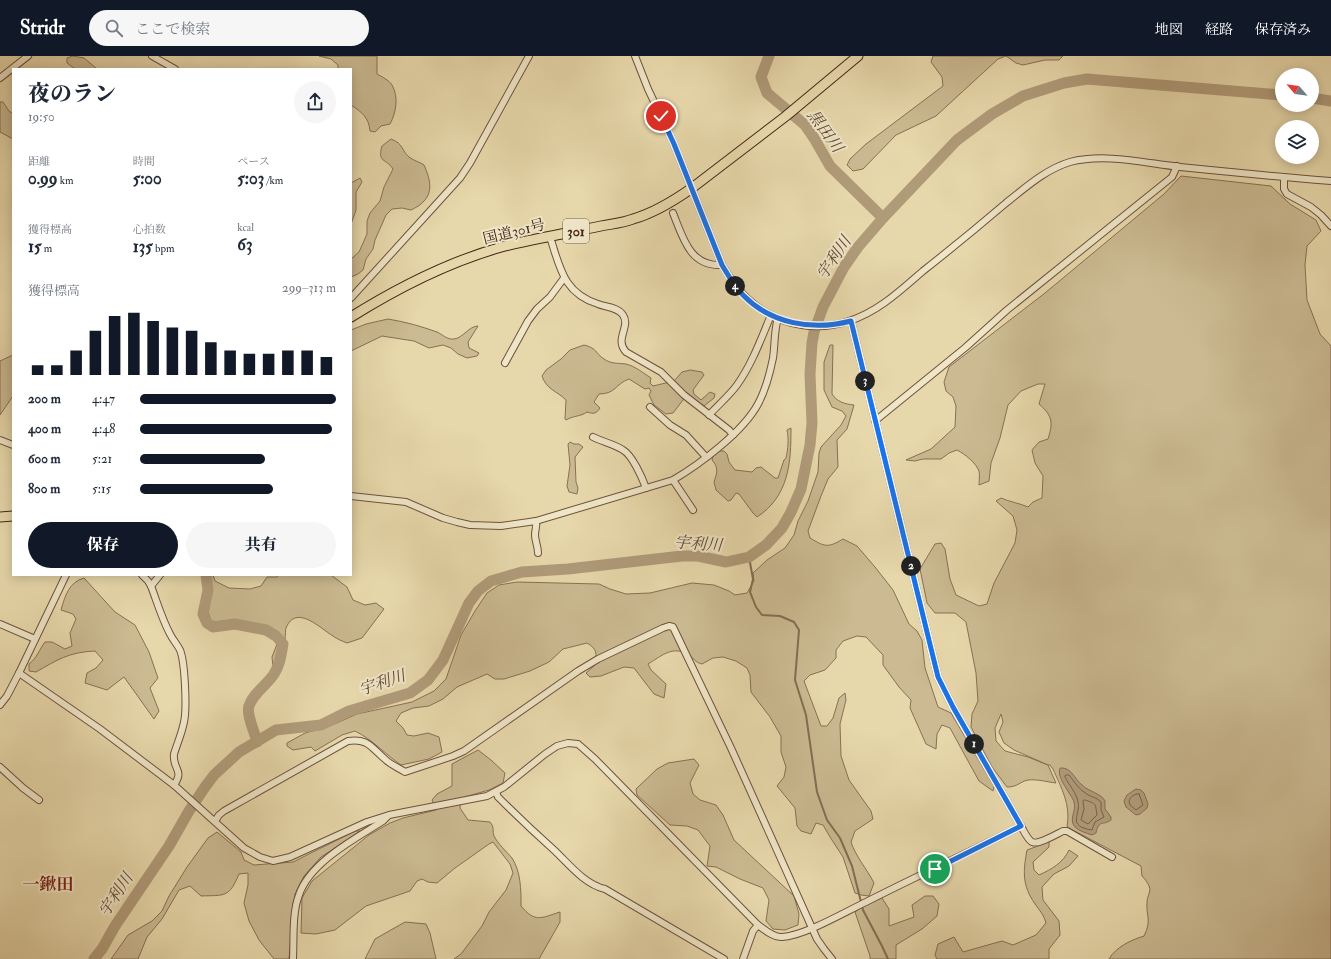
<!DOCTYPE html>
<html lang="ja">
<meta charset="utf-8">
<style>
body{margin:0;font-family:"IM FELL Double Pica","Noto Serif JP",serif;background:#f6f6f7;color:#1f2937;height:100vh;display:flex;flex-direction:column;font-size:15px;white-space:nowrap}
*{box-sizing:border-box;margin:0}
p{font-size:13px;color:#747a83}
.icon{flex:none;width:22px;height:22px;fill:none;stroke:currentColor;stroke-width:2;stroke-linecap:round;stroke-linejoin:round}
.map{position:relative;flex:1;overflow:hidden}
.sheet{position:absolute;left:12px;top:12px;width:340px;height:508px;display:flex;flex-direction:column;background:#fff;border-radius:0px;box-shadow:0 2px 10px #0003}
.sheet>*{flex:none}
.needle{width:26px;rotate:298deg}
.tools{position:absolute;left:1275px;top:12px;display:grid;gap:8px}
.tools a{display:grid;place-items:center;width:44px;height:44px;border-radius:50%;background:#fff;box-shadow:0 2px 10px #0003;font-size:20px}
.pin{position:absolute;display:grid;place-items:center;width:34px;height:34px;color:#fff;margin:-17px;border:2px solid #fff;border-radius:50%;box-shadow:0 1px 4px #0007}
.km{position:absolute;width:20px;height:20px;margin:-10px;border-radius:50%;background:#222;color:#fff;font-size:11px;line-height:20px;text-align:center}
.round{display:grid;place-items:center;flex:none;width:42px;height:42px;border-radius:21px;background:#f6f6f7}
.summary{display:flex;align-items:center;justify-content:space-between;height:68px;padding:0 16px}
h1{font-size:22px;font-weight:800;line-height:30px}
.figures{display:grid;grid-template-columns:repeat(3,1fr);gap:6px;height:68px;padding:4px 16px}
.figures div{display:grid;align-content:center}
.figures b{font-size:17px;font-weight:800}
.figures small{font-size:11px;font-weight:400}
.figures p{font-size:11px}
.chart{height:112px;padding:8px 16px}
.chart p{display:flex;justify-content:space-between}
.chart svg{width:100%;height:72px;margin-top:4px;stroke:#111827;stroke-width:6}
.button{display:flex;gap:8px;margin-top:auto;padding:8px 16px}
.button a{flex:1;height:46px;border-radius:24px;background:#111827;color:#fff;font-size:16px;font-weight:800;line-height:46px;text-align:center}
.button a+a{background:#f6f6f7;color:#1f2937}
ul{padding:0 16px;list-style:none;font-size:13px}
li{display:grid;grid-template-columns:64px 48px 1fr;align-items:center;height:30px}
li i{height:10px;border-radius:5px;background:#111827}
header{display:flex;align-items:center;gap:24px;box-sizing:border-box;height:56px;padding:0 20px;background:#111827;color:#fff}
header strong{font-size:19px}
nav{display:flex;gap:22px;margin-inline-start:auto;font-size:14px}
.search{width:280px;height:36px;background:#f6f6f7;display:flex;align-items:center;gap:10px;box-sizing:border-box;padding:0 14px;border-radius:22px;color:#747a83;font-size:15px}
.map>svg:first-child{display:block}
</style>
<header>
<strong>Stridr</strong>
<div class="search"><svg class="icon" aria-label="search" viewBox="0 0 24 24"><circle cx="10" cy="10" r="6"/><path d="M15 15l6 6"/></svg>ここで検索</div>
<nav><a>地図</a><a>経路</a><a>保存済み</a></nav>
</header>
<div class="map">
<svg width="1331" height="903" viewBox="0 0 1331 903">
<rect width="100%" height="100%" fill="#e7d8ab"/>
<filter id="stains"><feTurbulence type="fractalNoise" baseFrequency=".005" numOctaves="4"/><feColorMatrix values="0 0 0 0 .2 0 0 0 0 .09 0 0 0 0 .02 0 0 0 .5 -.17"/></filter>
<radialGradient id="worn" r=".72"><stop offset=".6" stop-color="#630" stop-opacity="0"/><stop offset="1" stop-color="#630" stop-opacity=".3"/></radialGradient>
<!-- green -->
<g fill="#cbba92" stroke="#887055" fill-rule="evenodd">
<path d="M73,0L84,2L97,13H75L67,7V2Z"/>
<path d="M319,0H377V18C382,21 389,24 392,29C399,41 396,57 390,68L381,70L375,76L370,75C369,62 362,56 351,49V13H338V9L331,3Z"/>
<path d="M933,0H1063L1059,4H1045L1023,9L1016,7L1006,0L998,3L936,60L896,79L863,113L853,115L847,109L850,103L866,88L943,30L942,21L931,6Z"/>
<path d="M0,46H3L9,55L13,58V83L0,76Z"/>
<path d="M391,83C404,88 401,94 409,101C414,105 420,106 424,109C429,120 434,135 424,145C421,149 415,152 411,154L402,152L392,153L386,159L375,184L373,193L366,203L363,214L358,218L351,221V203L359,196L367,178V165L370,157L380,145L384,131L393,113C386,102 377,107 382,90Z"/>
<path d="M1181,120L1271,130L1290,148L1316,164L1321,175L1307,190L1305,209L1307,244L1320,278L1331,290V903H1109C1116,891 1131,884 1144,880C1152,864 1146,861 1147,846C1147,841 1150,837 1150,833C1149,828 1145,823 1142,820L1141,810L1069,772L1067,770C1071,749 1061,731 1053,713L1050,709H1048L1056,727C1047,726 1038,723 1028,724C1019,726 1018,731 1007,731L992,711L971,671L972,658L978,645L976,617L966,566L955,557H935L927,547L920,513L935,488L941,487L945,493L950,523L956,539L979,550L987,548L994,527L1015,487L1017,474L1013,460L996,445L1001,442C1010,446 1019,447 1028,451L1033,446L1042,442L1043,420L1035,407L1032,394L1039,386L1048,383C1053,367 1053,360 1039,348L1045,328H1038L1021,335L1008,349L1000,382L991,407L989,425L979,429C979,425 980,419 979,415C976,407 965,398 957,394L949,397L941,403H923L915,405L906,404L931,393L955,371L956,350L953,341L946,335L944,326L949,311L1045,237L1164,138ZM1001,658L1003,666L999,676L1004,687L1014,694L1048,709L1028,701L1005,695L996,685L995,672Z"/>
<path d="M360,122L362,126L356,136V154L351,168V127Z"/>
<path d="M388,263C406,266 420,270 437,276C442,278 447,284 454,283C463,282 469,270 478,270L468,286L469,292L479,297L477,300L467,302L458,298L451,292L443,289L429,292L414,285L382,280L351,295V274L366,268Z"/>
<path d="M584,289C597,292 595,297 604,303C611,308 618,307 626,308C635,310 643,317 651,322L650,327L653,330L674,325L682,316L690,314L702,316L704,319L693,334L694,338L701,344L710,336L715,338L714,342L704,350L688,340L683,344L673,357L666,358L654,349L649,339L651,335L649,332L645,333L629,323C615,328 616,338 599,338L594,346L600,352C596,358 594,358 587,356C580,361 575,359 566,364L565,363L566,344C557,335 546,333 542,320L546,314L561,303L570,294Z"/>
<path d="M830,289H833L832,338C837,346 845,348 854,349L847,373L837,384L838,411L828,423L821,440L808,475L810,482C825,491 828,492 843,483L857,490L875,511L893,534L909,568L917,575L922,584L925,612L938,651L951,657L994,730L993,735L979,725L950,672L942,669L937,678L936,693L926,688L910,652L911,644L899,631L883,609V599L866,581L857,580L843,585L836,594V602L825,614L810,619L804,625L821,670H827L833,662L839,642L845,637L846,644L840,668L841,700L849,724L871,755L873,763L855,775L851,786C856,801 867,813 874,827L869,840L861,839L855,837L843,801L830,781L823,769L816,767L811,778L801,775L797,770L795,752L777,730L784,721L786,711L781,696V680L770,661L751,636L750,619L747,612L736,605L723,601L713,602L702,608C694,606 695,603 689,599C673,589 663,599 648,608L651,614L666,628L664,642L654,638L634,612L624,611L601,620L590,621L586,617L595,609C597,597 597,593 587,587L563,593L549,606L530,615L504,623H495L487,618L457,631L443,643L429,650L413,652L401,657L396,665L403,672L407,679L414,680L428,677L439,681L442,696L429,703L401,709C385,698 373,684 355,675L342,679L315,695L311,691L293,694L287,690V687L305,677L330,670L357,658L412,646L434,635L446,623L461,579L475,555L487,537L499,529L517,526L599,528L610,533L626,538L650,537L692,527L714,529L729,535L735,539L747,537L754,525L753,517L767,504L785,492L794,479L798,465L808,445L818,416L819,397L821,391L841,369L846,360L842,355L832,351L824,334V306Z"/>
<path d="M13,299V340L0,359V305Z"/>
<path d="M791,372C791,407 789,440 757,461L753,457L739,438L736,437L731,444L728,445L716,434L714,426C717,417 719,412 712,404L713,400L719,395H724L727,398L729,406L735,414L752,416L756,412L761,411L775,422H778L784,404L786,402C788,393 789,383 787,374Z"/>
<path d="M570,386L574,388H579L583,391L575,401L576,426L578,432L577,438L569,436L567,430L570,409L568,388Z"/>
<path d="M208,519H213L215,525L229,532L250,533L261,530L267,521H277L279,519H331L347,531L353,544L365,549L376,547L384,553L362,582L347,587C342,585 337,583 333,580C321,573 296,547 286,572C285,574 285,596 285,600L273,611L272,601L277,588L274,580L255,571L211,565L206,549L210,534Z"/>
<path d="M84,522L115,556L135,569L149,596L158,622L150,632L159,655L154,663L124,621L107,634L85,627L87,617L96,612L103,604L95,595C69,596 57,604 36,616L29,615V608C37,602 39,594 45,586H52L65,593L72,590L70,577L76,563L73,558L61,554C65,540 69,526 84,522Z"/>
<path d="M478,694L491,704L505,717L503,727L489,734L461,742L460,752L468,764L490,766C495,772 492,775 494,780C498,788 506,795 512,802C521,816 521,834 521,850C535,867 541,862 560,856V866L539,903H454L461,898L482,870L489,856L506,834L513,817L510,808L493,786L489,788L455,812L437,827L428,826L422,823L417,825L410,835L366,850L335,874L316,878L301,877L302,842L312,825L369,779L390,767L403,762L436,754L432,744L437,738L452,730V708Z"/>
<path d="M694,703L699,709L690,727L693,738L700,744L716,749L723,759L734,784L794,840L799,858L798,869L785,874L773,873L766,865L769,844L763,832L740,823L716,811L707,810L710,790L698,774L687,770L670,769L637,739L636,733L657,713L668,707Z"/>
<path d="M355,775H360L352,781L321,801L304,820L295,838L289,903H274L259,884L249,865L244,847L248,829V817L239,818C229,842 225,839 201,840L190,830L179,834L162,863L147,881L138,903H111L128,879L152,865L162,855L169,840L187,811L208,782L217,776L241,796L244,804L254,809L293,806Z"/>
<path d="M1049,786V791L1033,806L1034,814L1039,819C1052,813 1063,807 1069,794L1078,800L1069,810L1054,818L1042,831L1043,844L1059,865L1060,879L1049,893V903H937L935,899L938,888L954,881L963,896L1002,885L1013,889L1036,879L1046,867C1044,859 1040,855 1035,848C1022,829 1023,816 1027,794Z"/>
<path d="M925,840H933L939,848L937,860L922,873L896,889V903H870V900L855,856L865,849L882,842L889,853V870L914,861L912,849Z"/>
<path d="M405,866L426,868L430,877L436,903H365L375,883Z"/>
</g>
<!-- water -->
<g fill="#b09b79" stroke="#856c52">
<path d="M1060,712C1072,711 1074,723 1082,729C1089,736 1101,737 1105,745V753L1111,761V764C1103,770 1099,763 1096,777L1092,779C1086,777 1079,775 1075,771C1068,763 1077,755 1074,746C1071,737 1056,722 1060,712Z"/>
<path d="M1136,733L1141,734L1144,737L1148,748L1147,752L1140,758L1136,759L1126,751L1124,745L1127,739Z"/>
</g>
<g fill="none" stroke-linecap="round" stroke-linejoin="round">
<!-- shore -->
<g stroke="#7a6048" stroke-width="1">
<path d="M1066,719H1069C1074,725 1077,731 1084,736C1089,741 1097,741 1101,746V754L1104,761L1095,766L1092,774C1066,770 1081,759 1078,746C1077,738 1069,729 1065,721Z"/>
<path d="M1139,738L1143,749L1136,754L1130,749L1129,745C1130,741 1135,737 1139,738Z"/>
<path d="M1085,744C1097,748 1095,747 1097,759L1088,768L1081,764L1084,753L1083,745Z"/>
</g>
<!-- stream -->
<path stroke="#856c52" stroke-width="2" d="M749,501L753,523L750,536L756,551L762,559L780,560L794,566L799,574L795,624L806,659L817,736L827,764L840,782L852,810L863,854L882,890L888,903"/>
<!-- river -->
<g stroke="#b09b79" stroke-width="11">
<path d="M769,0L761,21L767,37L805,69L814,82L830,110L883,162"/>
<path d="M1312,42L1331,45"/>
<path d="M206,519L208,534L203,558L207,567L213,571L235,568L266,574L276,580L283,588C281,599 280,609 274,618C267,629 253,637 249,650C246,658 255,677 257,686"/>
<path d="M94,903L102,893L115,870L169,790L189,755L205,731L214,719L239,696L276,674L321,669L349,655L410,637L428,624L443,604L469,547L478,535L491,525L522,516L568,513L682,500H698L726,506L749,501L766,489L782,472L791,456L801,433L810,389L812,367L810,318L812,287L814,276L823,251L844,211L858,191L883,162L957,84L992,58L1023,40L1064,27L1087,23L1282,39"/>
</g>
<!-- minor casing -->
<g stroke="#6e523d" stroke-width="8">
<g id="minor">
<path d="M152,0L175,13"/>
<path d="M635,0L648,33L674,88L722,209C738,236 754,254 785,265C805,272 829,272 849,265C878,256 901,234 923,215C951,193 979,170 1006,147C1025,132 1046,113 1070,106C1105,97 1144,107 1180,111C1230,116 1280,121 1331,125"/>
<path d="M0,22L28,0"/>
<path d="M1284,121V133L1287,138L1311,151L1321,159L1331,170"/>
<path d="M673,157C683,182 690,211 722,209"/>
<path d="M550,181C560,211 563,237 598,248C605,251 618,251 623,259C631,271 614,283 626,296L661,316L684,339L729,374L733,379"/>
<path d="M351,242L460,122L470,107L529,0"/>
<path d="M505,307L528,265L537,253L550,241L564,222"/>
<path d="M650,351L670,369L686,379L706,401"/>
<path d="M709,359C718,349 729,340 737,329C752,308 761,283 771,259"/>
<path d="M875,365L966,291L1007,254L1172,121L1177,110"/>
<path d="M593,381C603,386 614,388 623,394C632,399 642,421 646,432"/>
<path d="M0,384L13,389"/>
<path d="M673,424L693,454"/>
<path d="M351,440L406,446L443,462L457,466L470,469L501,470L536,465L673,424C700,408 743,376 758,348C765,335 770,317 773,302C775,289 774,275 778,262"/>
<path d="M536,465C537,470 535,474 535,479C535,485 538,490 538,497"/>
<path d="M142,519L148,525L151,530C157,546 162,563 170,578C173,584 177,588 180,594C185,606 187,653 184,666C182,677 177,688 174,698C172,713 185,714 174,729"/>
<path d="M151,530L160,519"/>
<path d="M0,568L35,583"/>
<path d="M19,617L100,673L174,729L244,792L260,801L273,805L290,801L367,766L389,759L487,740L504,731L545,698L557,690L568,687L578,688L595,703L758,869C765,874 774,882 782,881C804,880 845,856 866,846C917,820 970,796 1021,770L953,651L938,621L851,265"/>
<path d="M0,649L7,640L19,617L66,519"/>
<path d="M0,711L23,732L39,744"/>
<path d="M496,736L498,741C516,759 535,777 554,794C569,808 584,828 605,833L724,903"/>
<path d="M215,765L219,759L224,755L348,685C369,682 371,692 386,704C391,709 399,712 405,716L453,700L464,695L578,615L598,603L663,572L669,570L673,571L731,692L817,883L824,893L832,903"/>
<path d="M1021,770C1024,775 1027,783 1032,786C1038,789 1057,778 1063,775H1067L1112,801"/>
<path d="M293,903C294,883 292,857 299,839C310,806 355,783 383,765L388,760"/>
<path d="M743,903L753,875L758,869"/>
</g>
</g>
<!-- highway casing -->
<g stroke="#452618" stroke-width="11">
<g id="highway">
<path d="M351,261C399,231 450,205 505,190C537,182 569,177 601,170C611,168 623,167 633,163C654,157 675,144 692,132L786,60L858,0"/>
<path d="M0,461L13,460"/>
</g>
</g>
<!-- minor -->
<use href="#minor" stroke="#efe6c8" stroke-width="6"/>
<!-- highway -->
<use href="#highway" stroke="#e7d8ab" stroke-width="9"/>
</g>
<g fill="none" stroke-linecap="round" stroke-linejoin="round">
<!-- route casing -->
<g stroke="#fff" stroke-width="8">
<path id="route" d="M661,60L674,88L722,209C728,219 734,230 743,239C771,268 813,275 851,265L938,621L953,651L1021,770L935,813"/>
</g>
<!-- route -->
<use href="#route" stroke="#1a73e8" stroke-width="5"/>
</g>
<g text-anchor="middle" dominant-baseline="central" stroke-width="4" stroke-linejoin="round" paint-order="stroke">
<!-- shield labels -->
<rect fill="#efe6c8" stroke="#78604d" stroke-width="1" x="563" y="163" width="26" height="24" rx="3"/>
<g font-size="14" font-weight="bold" fill="#452618">
<text x="576" y="175">301</text>
</g>
<!-- street labels -->
<g font-size="15" fill="#452618" stroke="#efe6c8">
<text transform="translate(514 176) rotate(-14)">国道301号</text>
</g>
<!-- water labels -->
<g font-size="16" font-style="italic" fill="#654935" stroke="#efe6c8">
<text transform="translate(825 75) rotate(54)">黒田川</text>
<text transform="translate(834 202) rotate(-56)">宇利川</text>
<text transform="translate(698 488) rotate(4)">宇利川</text>
<text transform="translate(382 627) rotate(-19)">宇利川</text>
<text transform="translate(116 839) rotate(-57)">宇利川</text>
</g>
<!-- quarter labels -->
<g font-size="17" font-weight="bold" fill="#7a1f14" stroke="#efe6c8">
<text x="48" y="828">一鍬田</text>
</g>
</g>
<rect width="100%" height="100%" filter="url(#stains)"/>
<rect width="100%" height="100%" fill="url(#worn)"/>
</svg>
<div class="tools">
<a><svg class="needle" viewBox="-14 -14 28 28"><path d="M0-13l5 13h-10z" fill="#e53935"/><path d="M0 13l5-13h-10z" fill="#747a83"/></svg></a>
<a><svg class="icon" aria-label="layers" viewBox="0 0 24 24"><path d="M12 4l9 5-9 5-9-5zM3 14l9 5 9-5"/></svg></a>
</div>
<div class="pin" style="left:935px;top:813px;background:#1e9e55"><svg class="icon" aria-label="arrive" viewBox="0 0 24 24"><path d="M6 21V4h12l-3 4 3 4H6"/></svg></div>
<div class="pin" style="left:661px;top:60px;background:#d93025"><svg class="icon" aria-label="check" viewBox="0 0 24 24"><path d="M5 12l5 5 9-10"/></svg></div>
<b class="km" style="left:974px;top:688px">1</b>
<b class="km" style="left:911px;top:510px">2</b>
<b class="km" style="left:865px;top:325px">3</b>
<b class="km" style="left:735px;top:230px">4</b>
<section class="sheet">
<div class="summary"><div><h1>夜のラン</h1><p>19:50</p></div><a class="round"><svg class="icon" aria-label="share" viewBox="0 0 24 24"><path d="M12 15V3M7 8l5-5 5 5M5 13v7h14v-7"/></svg></a></div>
<div class="figures">
<div><p>距離</p><b>0.99<small> km</small></b></div>
<div><p>時間</p><b>5:00</b></div>
<div><p>ペース</p><b>5:03<small> /km</small></b></div>
</div>
<div class="figures">
<div><p>獲得標高</p><b>15<small> m</small></b></div>
<div><p>心拍数</p><b>135<small> bpm</small></b></div>
<div><p>kcal</p><b>63</b></div>
</div>
<div class="chart"><p><span>獲得標高</span>299–313 m</p>
<svg viewBox="0 0 160 44" preserveAspectRatio="none"><path d="M5 44V38M15 44V38M25 44V29M35 44V17M45 44V8M55 44V6M65 44V11M75 44V15M85 44V17M95 44V24M105 44V29M115 44V31M125 44V31M135 44V29M145 44V29M155 44V33"/></svg>
</div>
<ul>
<li><b>200 m</b>4:47<i style="width:100%"></i></li>
<li><b>400 m</b>4:48<i style="width:98%"></i></li>
<li><b>600 m</b>5:21<i style="width:64%"></i></li>
<li><b>800 m</b>5:15<i style="width:68%"></i></li>
</ul>
<div class="button"><a>保存</a><a>共有</a></div>
</section>
</div>
